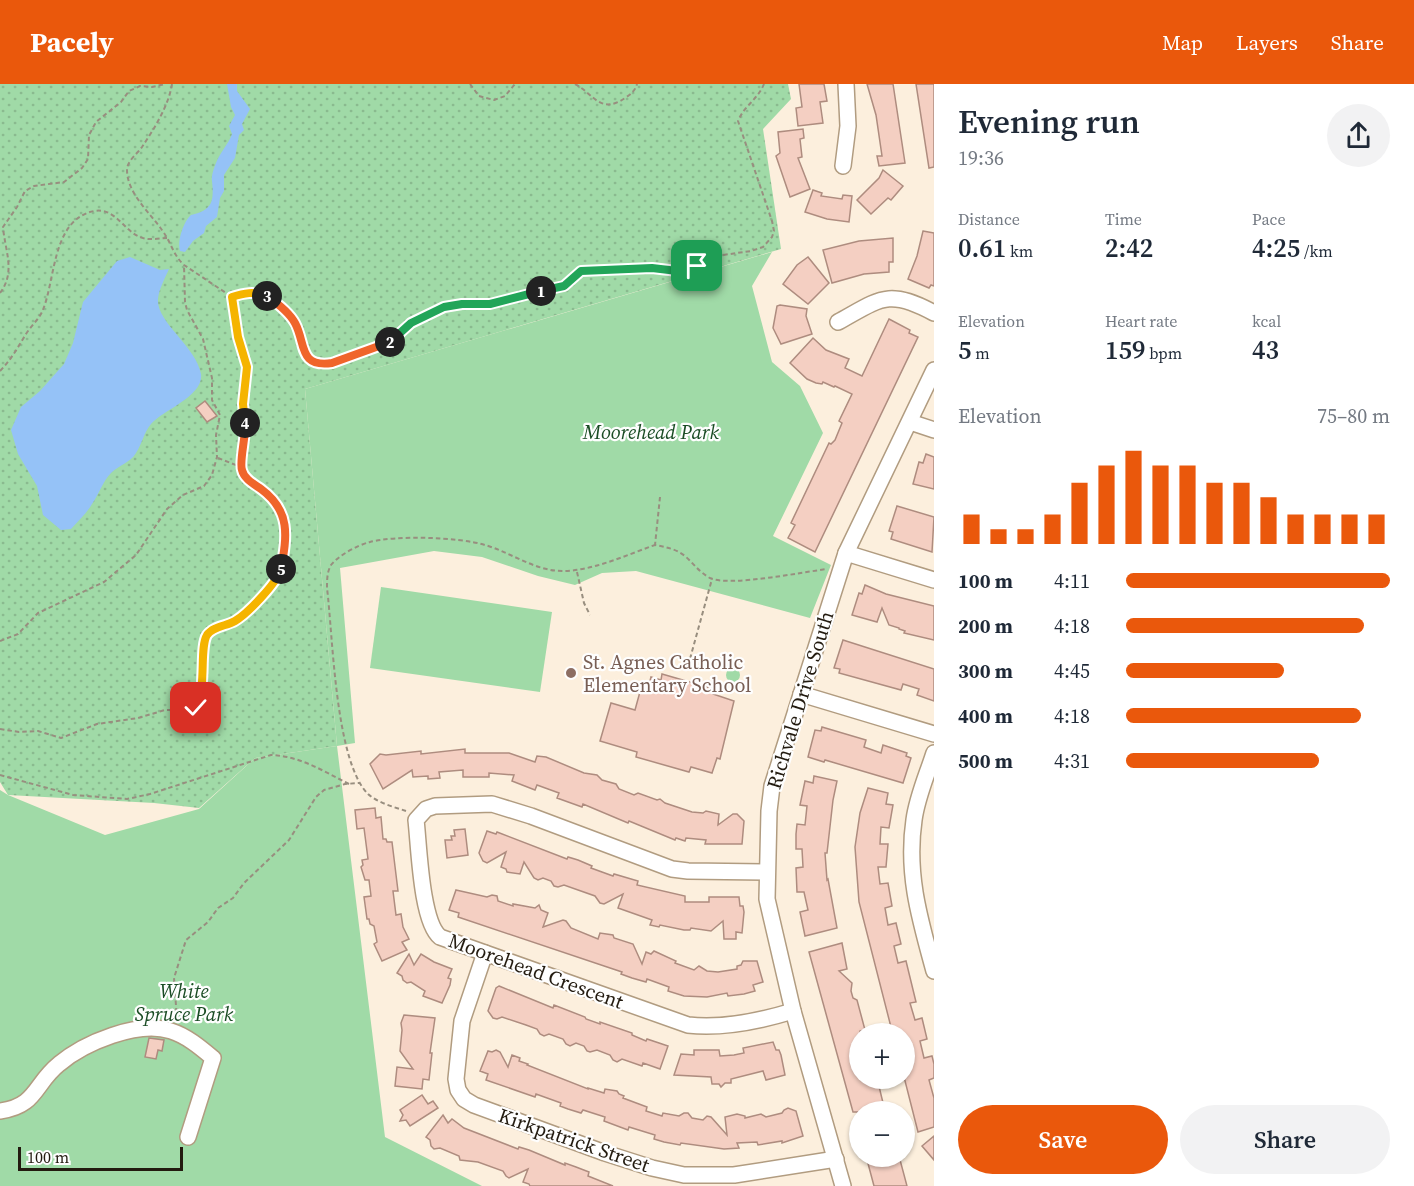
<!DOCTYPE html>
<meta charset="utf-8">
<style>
body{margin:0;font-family:"Source Serif 4",serif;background:#f2f2f3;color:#1f2937;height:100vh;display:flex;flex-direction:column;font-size:22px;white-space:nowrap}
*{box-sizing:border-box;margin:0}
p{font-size:20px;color:#747a83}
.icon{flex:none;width:33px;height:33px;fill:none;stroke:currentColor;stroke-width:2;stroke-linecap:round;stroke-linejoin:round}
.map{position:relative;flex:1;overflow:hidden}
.side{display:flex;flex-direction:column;background:#fff;width:480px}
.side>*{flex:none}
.controls{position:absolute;left:849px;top:939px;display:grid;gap:12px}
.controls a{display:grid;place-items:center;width:66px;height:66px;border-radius:50%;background:#fff;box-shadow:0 2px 4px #0004;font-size:30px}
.scale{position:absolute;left:18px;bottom:15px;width:165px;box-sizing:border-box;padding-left:6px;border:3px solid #231b10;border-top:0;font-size:16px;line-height:21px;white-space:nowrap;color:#231b10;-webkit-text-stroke:4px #fefefe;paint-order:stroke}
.pin{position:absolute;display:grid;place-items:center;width:51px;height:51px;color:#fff;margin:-26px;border-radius:12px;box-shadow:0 3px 9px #0006}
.km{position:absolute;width:30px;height:30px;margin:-15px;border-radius:50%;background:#222;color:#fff;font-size:16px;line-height:30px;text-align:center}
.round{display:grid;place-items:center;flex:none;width:63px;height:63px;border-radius:32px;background:#f2f2f3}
.summary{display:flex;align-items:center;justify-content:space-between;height:102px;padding:0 24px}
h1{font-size:33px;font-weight:600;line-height:45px}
.figures{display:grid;grid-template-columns:repeat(3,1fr);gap:9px;height:102px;padding:6px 24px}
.figures div{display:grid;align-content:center}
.figures b{font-size:26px;font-weight:600}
.figures small{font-size:16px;font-weight:400}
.figures p{font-size:16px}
.chart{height:168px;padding:12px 24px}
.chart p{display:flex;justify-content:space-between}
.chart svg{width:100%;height:108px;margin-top:6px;stroke:#ea580c;stroke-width:6}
.button{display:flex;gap:12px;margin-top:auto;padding:12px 24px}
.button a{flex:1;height:69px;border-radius:36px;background:#ea580c;color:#fff;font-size:24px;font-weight:600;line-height:69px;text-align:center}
.button a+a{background:#f2f2f3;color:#1f2937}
ul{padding:0 24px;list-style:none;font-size:20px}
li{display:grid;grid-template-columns:96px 72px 1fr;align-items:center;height:45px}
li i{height:15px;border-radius:8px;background:#ea580c}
header{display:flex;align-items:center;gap:36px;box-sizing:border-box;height:84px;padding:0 30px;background:#ea580c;color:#fff}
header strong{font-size:28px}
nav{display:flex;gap:33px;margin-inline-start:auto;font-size:21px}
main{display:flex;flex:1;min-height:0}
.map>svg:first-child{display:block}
</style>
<header>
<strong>Pacely</strong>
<nav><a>Map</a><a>Layers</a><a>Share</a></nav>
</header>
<main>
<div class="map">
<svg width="934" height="1102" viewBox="0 0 934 1102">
<defs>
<pattern id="grass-dots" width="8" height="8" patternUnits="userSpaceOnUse" patternTransform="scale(1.5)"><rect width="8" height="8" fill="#a0daa7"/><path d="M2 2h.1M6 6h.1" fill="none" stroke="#8aba8f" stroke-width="1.8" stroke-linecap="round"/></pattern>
</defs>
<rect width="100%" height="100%" fill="#fcefdd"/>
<!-- grass -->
<path fill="url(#grass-dots)" d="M0,0H788L791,15L763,45L781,165L305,305L337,662L255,674L199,724L154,719L8,711L0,698Z"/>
<!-- park -->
<g fill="#a0daa7">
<path d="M772,168L752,202L772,278L800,302L823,349L773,452L831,481L810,534L636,487L602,489L575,501L538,492L482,473L434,467L340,484L355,659L337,662L385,1053L482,1102H0V706L8,711L105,751L199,725L255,674L337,662L305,305Z"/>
<path d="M381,503L552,528L540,608L370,584Z"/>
<circle cx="733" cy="591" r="7"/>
</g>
<!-- water -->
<g fill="#95c2f7">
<path d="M227,0H237V7L250,25L242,40L244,46L239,51L235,74L224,91V107L220,114L217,133L206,142L204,149L193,157L185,168L180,167C177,156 184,137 191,131C213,126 214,117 212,97C211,92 214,84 216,79C220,68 228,61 232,50L229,42L235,31L231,23Z"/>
<path d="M130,173L160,186L169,185C165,194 159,205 158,215C156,238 196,262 201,290C204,312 163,326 151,340C144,348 142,360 136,369C130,379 119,381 111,389C103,397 99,410 92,420C87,429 78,437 71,445L61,446L43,431L37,402L18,370L11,346L21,323L40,307L64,280L73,259L83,218L117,177Z"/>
</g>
<!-- building -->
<g fill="#f4cfc2" stroke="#ae8c7f" stroke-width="1.5">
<path d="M799,0H824L827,17L820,18L823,39L798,42L796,24L802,23Z"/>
<path d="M867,0H893L905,79L879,82L877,72H882L876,31Z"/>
<path d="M916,0H934V83L929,84Z"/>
<path d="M803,45L804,54L800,55L802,73L798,74L810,105L790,113L776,72L780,69L778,48Z"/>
<path d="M883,86L903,102L891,116L888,114L871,130L857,116L879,94Z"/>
<path d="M813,106L822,109L821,112L842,115L843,111L852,112L849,138L827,135L805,128Z"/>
<path d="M923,147L934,149V202L931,201L929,204L908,195L917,172Z"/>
<path d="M893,154V178H889V188L864,190L832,199L823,166L859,157Z"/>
<path d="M808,173L829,199L808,220L783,200L797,181Z"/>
<path d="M780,221L807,225L806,232L812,250L781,260L773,244L777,222Z"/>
<path d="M889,235L910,246L909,249L918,253L815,468L788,454L795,441L791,439L829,359L831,360L835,356L842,339L839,337L852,310L835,302L834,303L823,298L822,300L816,299L807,295L790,279L813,254L826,266L849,275L845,284L862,292Z"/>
<path d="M205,317L217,332L207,338L196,324Z"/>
<path d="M926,370L934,373V405L913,400L919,378L923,379Z"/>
<path d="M897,422L934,433L932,468L891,455L893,448L889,447Z"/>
<path d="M865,501L886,510L934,522V556L904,549L905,547L899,545V544L889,541L882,524L877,538L852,531L859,509L862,510Z"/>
<path d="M843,556L934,585V617L917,611L919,605L903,600L901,606L839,589L840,585L834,584Z"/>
<path d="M662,590L714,605L713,610L734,617L720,675L717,674L712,689L691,683L689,688L636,673L637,668L600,657L611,619L635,626L641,604L648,605L651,593L661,596Z"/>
<path d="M822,643L866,656L864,663L881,669L883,661L907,669L906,672L911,674L903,699L825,676L824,678L808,673L815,646L821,647Z"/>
<path d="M465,665V669H509L535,678L537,672L546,673L584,689L597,691L602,696L616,700L619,705L634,711L638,709L657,716L660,715L665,719L692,728L703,729L706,727L719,730L718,741L733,730H737L744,737L742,760H705L706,756L686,754L685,757L676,754L675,756L629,737L628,739L583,720L582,723L557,714L559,709L537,701L535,706L512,697L514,691L489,689V693H463V686L439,688L440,694L428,695V692L413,693L412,686L383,705L370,680L380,670L386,671L421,667V670Z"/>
<path d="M814,692L837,697L833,716L827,769H825L827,796L828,795L837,844L805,852L800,828L808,826L804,808H797L796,784L803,783L802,765H796V750L797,740L805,741L807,722L800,721L805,697L813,699Z"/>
<path d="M868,704L888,709L886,720L893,721L889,744L881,743L880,760H888L886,783H878L880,800L888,799L892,822L885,824L888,841L896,839L901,860L894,862L898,879L906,877L916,918L910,919L915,936L922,934L927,955L920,957L924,974L932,972L934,980V994L929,996L934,1014V1043L918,1048L904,993V950H896L895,946L892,947L859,818L855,763L860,729Z"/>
<path d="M375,724L376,734L381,733L383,755H386L387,758H392L398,807H393L396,831L401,830L403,843L409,855L402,858L407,866L382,877L374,860L377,858L374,842L370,840L369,835H367L364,813L371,812L369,796H365L361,783L363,781L362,776L368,775L364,744L357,745L355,726Z"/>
<path d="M465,745L468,771L447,774L445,756H452L451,752H455L454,746Z"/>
<path d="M487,747L496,750L497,748L567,775L568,773L578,776L592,782L591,784L613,792L614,790L638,797L637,801L685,812V818H709V813H739L740,822H743L744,828L742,849L736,848V855H724L723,837L711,847L691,844L690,846H684L660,841L659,843L650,841L652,836L618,824L623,810L604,820L600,819L595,812L564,801L558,803L554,802L551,797L543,794L538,796L534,794L524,778L520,790L507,788L506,785L501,783L506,768L487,779L483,777L479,769Z"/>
<path d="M456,806L487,813L492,811L497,812L498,817L513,822V820L535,824L539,821L541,826L548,829L543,843L563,836L566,837L571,844L598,855L600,849L613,851L614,854L633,860L642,880L646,868L651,870L654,867L676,877L675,879L694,886L699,882L707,887L718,888L737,885V882L741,881L743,877H757L763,898L753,901L755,907L744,910L728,912L727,909L707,913L684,912L668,907L669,903L647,895L646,898L632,894L621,890L622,888L458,833L459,829L449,826Z"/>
<path d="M842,859L847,885L839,887L852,899L851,907L853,914L857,916L865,946L860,947V994H877L884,1023L879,1024L880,1028H853L809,868Z"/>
<path d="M409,870L414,881L421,870L434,878L452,885L448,894L451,895L450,901L442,919L423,912L425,907L411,898L407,899L403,896L402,892L397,889Z"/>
<path d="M499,902L553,924L554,921L585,933L586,935L600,940V938L632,949V951L646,957L647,955L668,962L660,985L643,979L642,982L622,975L617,978L613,976L610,971L597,966L590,968L587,967L584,962L576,959L570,962L566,960L563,955L549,950L544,952L540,950L537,945L526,941L502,933L497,935L493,934L488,927L496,904Z"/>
<path d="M404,931L435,934L430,969H432L429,996L423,995L422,1005L395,1002L397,983L413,985L400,967L402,946L401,939Z"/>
<path d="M149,954L164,956L162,967L158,966L156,975L145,973Z"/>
<path d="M773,958L776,966H779L781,971L785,991L766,996L763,987L731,995V999H725L721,1003L719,1000H712L711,993L674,991L681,970L694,971V966H719L720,972L734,971L744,969L743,964Z"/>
<path d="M496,966L500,968L508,983L512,971L520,974L519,977L528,980L527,981L588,1005V1004L604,1009L605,1005L617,1007L619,1010L624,1012L623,1014L647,1023L646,1027L662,1032L663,1029L679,1032L684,1029H688L692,1034L703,1036L707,1032L711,1033L727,1051L725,1033L737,1030L745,1032V1034L761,1030L766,1033L782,1029L784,1026L788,1024L796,1027L803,1052L782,1059V1057L758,1061L757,1058L737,1059L739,1064L724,1065L681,1059L680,1061L664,1058L654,1055L655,1051L629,1043L628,1046L604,1037L605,1033L583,1026L581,1029L568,1025L560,1022L561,1019L536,1010L535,1013L486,996L488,990L480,987L488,967L492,968Z"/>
<path d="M422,1011L428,1020L433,1017L438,1024L410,1042L406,1036L400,1037L403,1031L400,1026Z"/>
<path d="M443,1031L448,1039L452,1035L464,1044L518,1065L519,1063L529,1066L565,1081V1079L576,1083L589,1088L588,1092L613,1102H530L529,1100L523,1098L528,1085L509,1094L506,1092L503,1087L478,1078L460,1076L459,1072L440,1064L434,1065L431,1062L430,1056L426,1053Z"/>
<path d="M934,1052V1076L922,1062Z"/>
<path d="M866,1072H899L907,1102H874Z"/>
</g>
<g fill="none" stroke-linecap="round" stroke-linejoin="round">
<!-- minor casing -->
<g stroke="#b19c80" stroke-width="18">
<g id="minor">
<path d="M843,82L848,42L846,0"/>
<path d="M838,238C880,215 888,204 934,229"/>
<path d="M910,338L934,346"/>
<path d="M846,469L934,496"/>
<path d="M801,610L934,650"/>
<path d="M934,669C927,691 917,713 914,736C906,790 920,836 934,887"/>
<path d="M767,788L688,787L672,785L531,732L492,720L435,722L426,725L416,736C419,761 421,838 440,853L688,941C722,945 760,937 793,927"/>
<path d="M485,869L462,937L456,995L458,1006L464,1015L474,1021L605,1069L652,1084L684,1091H734L836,1075"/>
<path d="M0,1027C37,1022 34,1000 59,980C84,959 138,936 171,947C187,952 201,964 213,974L188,1053"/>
<path d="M843,1102L793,927L767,815L769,727L772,702L846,469L934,286"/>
</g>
</g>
<!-- path -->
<g stroke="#988e7f" stroke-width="2" stroke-dasharray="4.5 3" stroke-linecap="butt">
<path d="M172,0C169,21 154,45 142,63C137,70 127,77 127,86C127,109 150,129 162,146C171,158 173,171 184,181L232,213L243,210L258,209L275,218L292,234L296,242L303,266L307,273L315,279L323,280L357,271L390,259L411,239L444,223L462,220H490L564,202L581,187L653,184L686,188L716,172L751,167L763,163L772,153L774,147L772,137L738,37C744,22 758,15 764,0"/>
<path d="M470,0L479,12L494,16L505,12L515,0"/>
<path d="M575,0C594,10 600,31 625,14C631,10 635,7 637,0"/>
<path d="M0,209C16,188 5,167 3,143L17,123L25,107L34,102L64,98L82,84L88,75L89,51L96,38L121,18L129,7L140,2L152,3L165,0"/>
<path d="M0,287C11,276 18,263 26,250C31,242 38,236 42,228C56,197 51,136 94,127C115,123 124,147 140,153C149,157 159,154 168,154"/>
<path d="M218,374L241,383"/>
<path d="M660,413L655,461C666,463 676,465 685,472C694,480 699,488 710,494C729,503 803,488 827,485"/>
<path d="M577,488L584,519L590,531"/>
<path d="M0,557L18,550L38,529L104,498L136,471L167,425L183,411L204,402L212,391L217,373L216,351L220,331L212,316V294L203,255L187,226L185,218L184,181"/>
<path d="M688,582L712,495"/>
<path d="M0,645L19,648L38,647L61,654L97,640L138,634L165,626H193L198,621L203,592L205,553L211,546L240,534L273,499L279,490L283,470L285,442L282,426L268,410L247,395L241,383L246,352L243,320L247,283L238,253L232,213"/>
<path d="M0,691L73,711L127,715L150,710L271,671C300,672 323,687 349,700"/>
<path d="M406,727C394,723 378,719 368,710C335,677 333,552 327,504C327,496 327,488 331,481C339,471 358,461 370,458C396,451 459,453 485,461C510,468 535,487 562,487C593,487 626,471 655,461"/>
<path d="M177,936L174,894L186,856L208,838L218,824L233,814L244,799L289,756L316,713L324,706L345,700L359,699"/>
</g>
<!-- minor -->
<use href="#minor" stroke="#fff" stroke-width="15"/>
</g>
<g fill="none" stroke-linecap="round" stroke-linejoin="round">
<!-- split-1 casing -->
<g stroke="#fff" stroke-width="12">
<path id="split-1" d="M541,207L564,202L581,187L652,184L686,188L697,182"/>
</g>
<!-- split-2 casing -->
<g stroke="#fff" stroke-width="12">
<path id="split-2" d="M390,258L411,239L444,223L462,220H490L541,207"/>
</g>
<!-- split-3 casing -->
<g stroke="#fff" stroke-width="12">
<path id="split-3" d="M267,212C277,219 289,228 295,239C306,259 298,284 332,279L390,258"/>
</g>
<!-- split-4 casing -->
<g stroke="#fff" stroke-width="12">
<path id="split-4" d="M245,339L243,320L247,283L238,253L232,213C244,209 254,207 267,212"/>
</g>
<!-- split-5 casing -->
<g stroke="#fff" stroke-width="12">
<path id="split-5" d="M245,339C246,353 239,378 242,386C244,395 254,400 261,405C291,427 287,452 281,485"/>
</g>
<!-- split-6 casing -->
<g stroke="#fff" stroke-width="12">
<path id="split-6" d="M196,624C207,603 199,564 207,551C213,542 227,542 235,537C248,529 277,499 281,485"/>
</g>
<!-- split-1 -->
<use href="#split-1" stroke="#22a559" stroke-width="8"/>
<!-- split-2 -->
<use href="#split-2" stroke="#22a559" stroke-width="8"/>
<!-- split-3 -->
<use href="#split-3" stroke="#f0652b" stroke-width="8"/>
<!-- split-4 -->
<use href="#split-4" stroke="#f5b400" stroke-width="8"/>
<!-- split-5 -->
<use href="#split-5" stroke="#f0652b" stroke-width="8"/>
<!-- split-6 -->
<use href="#split-6" stroke="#f5b400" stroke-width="8"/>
</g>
<!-- markers -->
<circle fill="#8d6e63" stroke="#fefefe" stroke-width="2" cx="571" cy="589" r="6"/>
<g text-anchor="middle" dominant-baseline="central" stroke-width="4.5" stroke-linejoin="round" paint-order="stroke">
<!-- park labels -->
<g font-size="20" font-style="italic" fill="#1a4c24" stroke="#fefefe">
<text x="651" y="348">Moorehead Park</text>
<text x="184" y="907">White<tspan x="184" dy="23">Spruce Park</tspan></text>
</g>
<!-- education labels -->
<g font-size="20" fill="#785e54" stroke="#fefefe" text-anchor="start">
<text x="583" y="578">St. Agnes Catholic<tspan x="583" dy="23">Elementary School</tspan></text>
</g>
<!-- street labels -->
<g font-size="20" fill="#231b10" stroke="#fefefe">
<text transform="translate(800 616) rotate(-73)">Richvale Drive South</text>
<text transform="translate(536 887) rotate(20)">Moorehead Crescent</text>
<text transform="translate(574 1056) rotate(19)">Kirkpatrick Street</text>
</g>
</g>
</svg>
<div class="controls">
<a>+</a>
<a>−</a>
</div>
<div class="scale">100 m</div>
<div class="pin" style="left:697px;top:182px;background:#1e9e55"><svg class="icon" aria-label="arrive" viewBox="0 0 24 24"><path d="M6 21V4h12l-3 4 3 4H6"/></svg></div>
<div class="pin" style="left:196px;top:624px;background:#d93025"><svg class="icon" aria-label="check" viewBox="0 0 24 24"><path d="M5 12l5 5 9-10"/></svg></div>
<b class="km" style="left:541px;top:207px">1</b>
<b class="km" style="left:390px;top:258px">2</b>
<b class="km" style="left:267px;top:212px">3</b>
<b class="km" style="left:245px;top:339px">4</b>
<b class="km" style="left:281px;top:485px">5</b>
</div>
<section class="side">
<div class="summary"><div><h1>Evening run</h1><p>19:36</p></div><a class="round"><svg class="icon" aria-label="share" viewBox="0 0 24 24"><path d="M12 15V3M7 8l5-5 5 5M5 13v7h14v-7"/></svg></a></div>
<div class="figures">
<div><p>Distance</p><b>0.61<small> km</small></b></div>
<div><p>Time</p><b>2:42</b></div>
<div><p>Pace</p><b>4:25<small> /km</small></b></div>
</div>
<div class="figures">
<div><p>Elevation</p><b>5<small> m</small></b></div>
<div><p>Heart rate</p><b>159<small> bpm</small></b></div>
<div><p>kcal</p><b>43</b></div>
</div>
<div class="chart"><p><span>Elevation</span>75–80 m</p>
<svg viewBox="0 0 160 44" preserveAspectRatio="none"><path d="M5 44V32M15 44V38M25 44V38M35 44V32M45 44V19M55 44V12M65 44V6M75 44V12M85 44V12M95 44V19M105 44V19M115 44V25M125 44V32M135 44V32M145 44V32M155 44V32"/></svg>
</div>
<ul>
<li><b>100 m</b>4:11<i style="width:100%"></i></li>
<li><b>200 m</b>4:18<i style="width:90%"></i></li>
<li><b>300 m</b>4:45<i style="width:60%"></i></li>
<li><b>400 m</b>4:18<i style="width:89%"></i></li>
<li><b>500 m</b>4:31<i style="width:73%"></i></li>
</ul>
<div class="button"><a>Save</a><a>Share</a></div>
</section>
</main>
